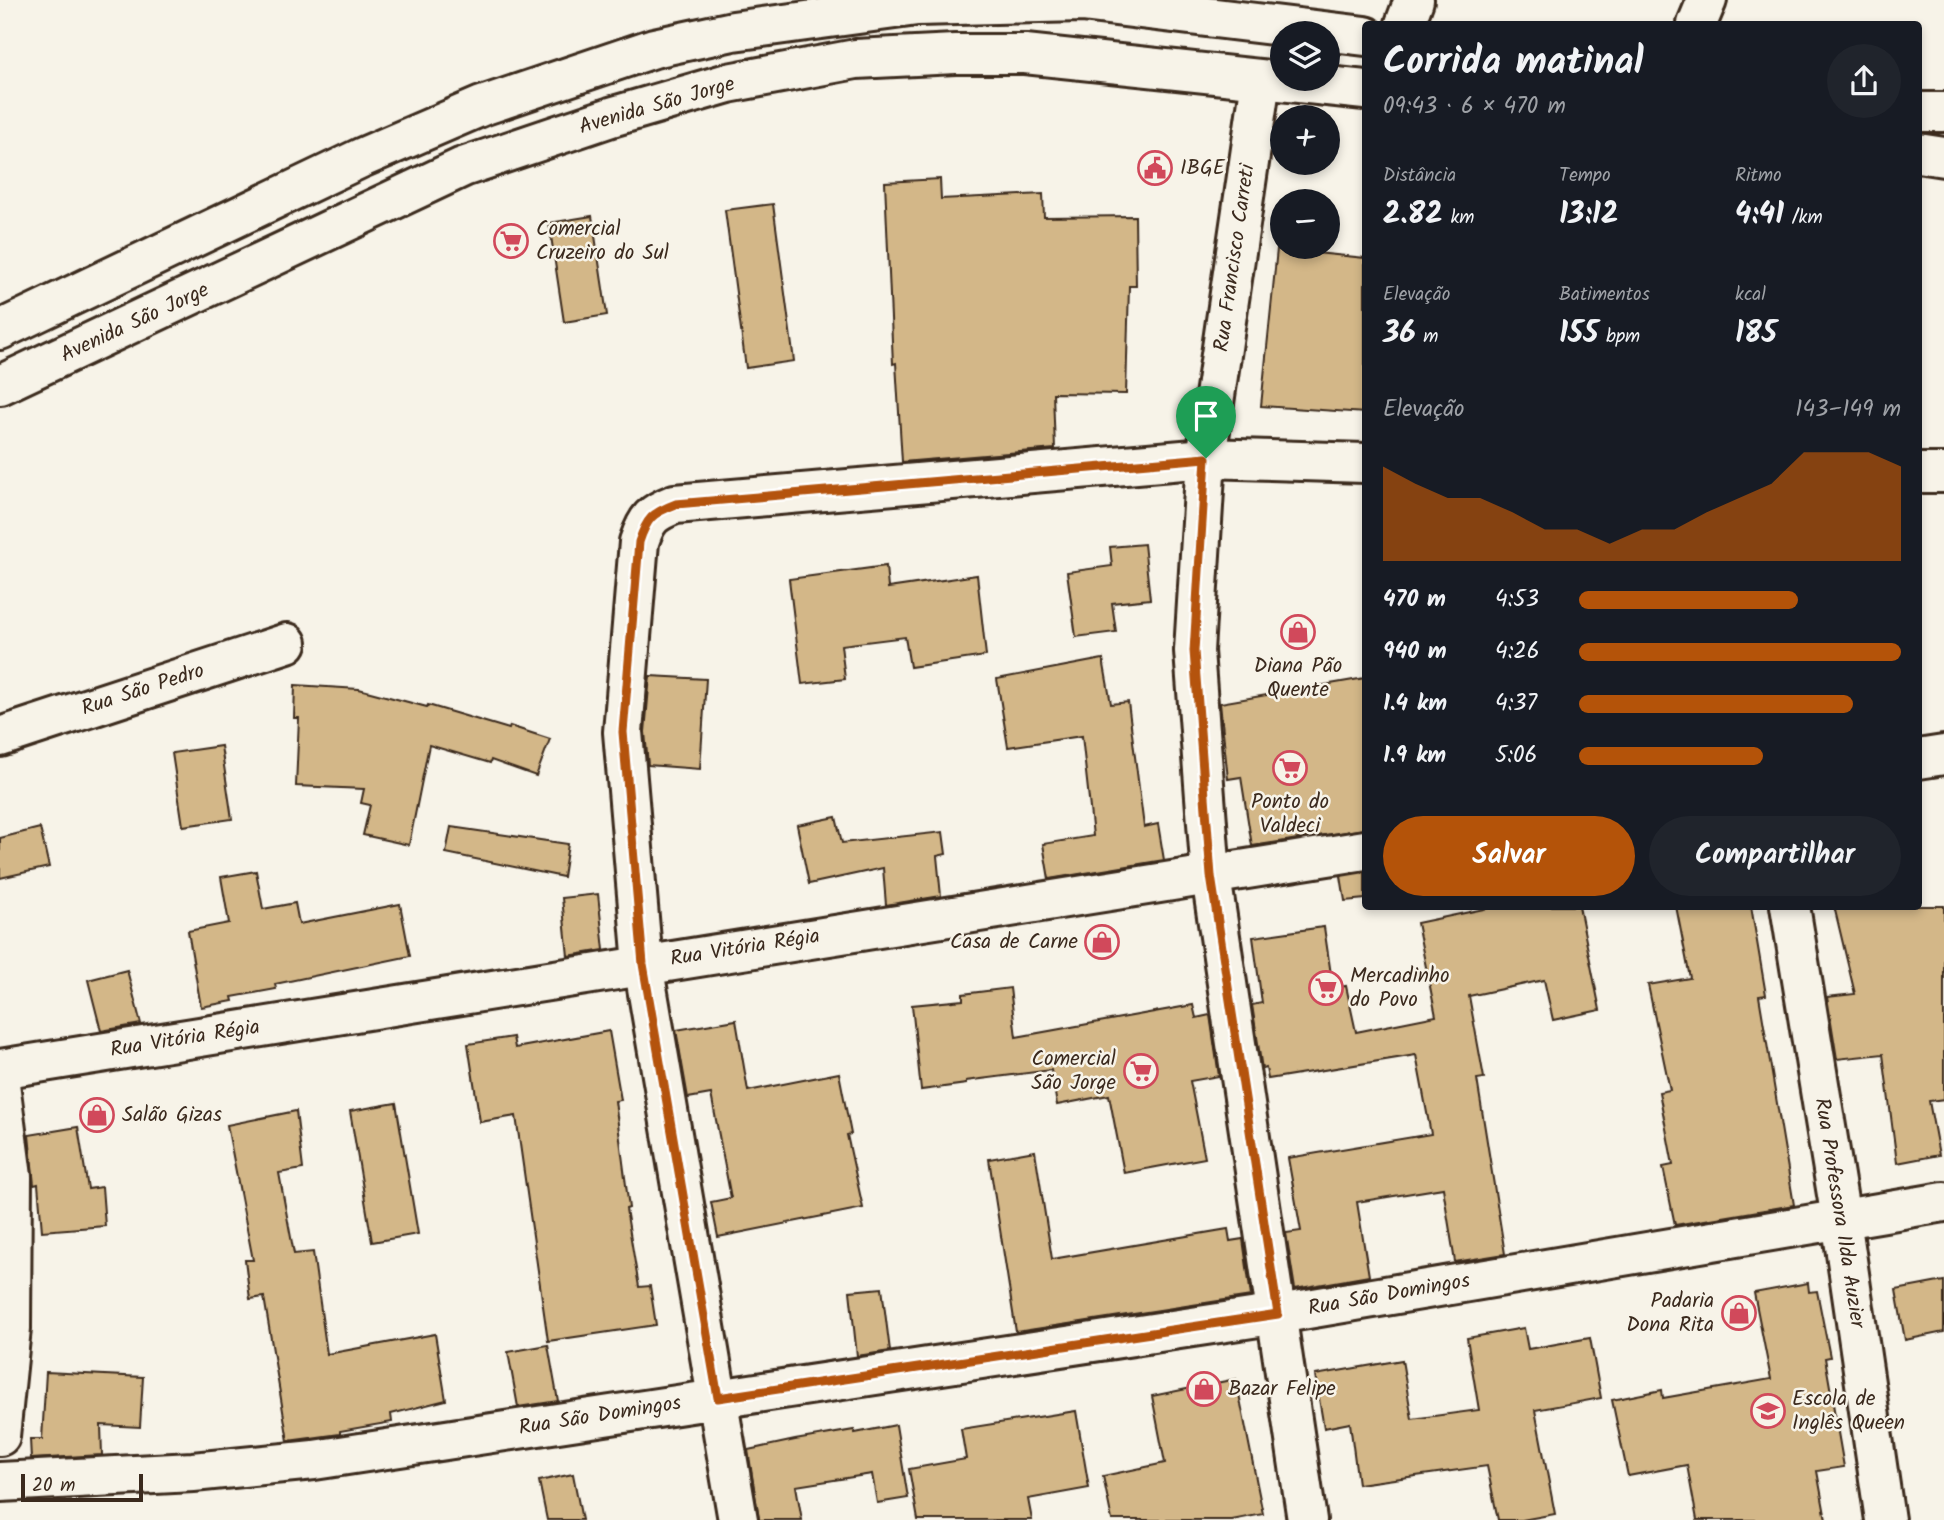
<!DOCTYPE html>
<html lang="pt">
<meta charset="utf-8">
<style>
body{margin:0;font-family:Kalam,sans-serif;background:#20242c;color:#f1f3f6;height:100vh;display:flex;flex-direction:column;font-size:26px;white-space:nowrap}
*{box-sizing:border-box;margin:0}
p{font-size:23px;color:#9ea1a6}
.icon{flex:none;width:38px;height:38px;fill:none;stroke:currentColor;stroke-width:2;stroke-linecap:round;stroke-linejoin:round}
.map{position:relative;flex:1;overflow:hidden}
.drawer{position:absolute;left:1362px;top:21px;width:560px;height:889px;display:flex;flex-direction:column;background:#171b24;border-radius:7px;box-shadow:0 4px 10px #0003}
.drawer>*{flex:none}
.buttons{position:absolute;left:1270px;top:21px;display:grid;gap:14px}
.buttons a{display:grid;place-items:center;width:70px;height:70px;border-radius:50%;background:#171b24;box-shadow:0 4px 10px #0003;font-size:35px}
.scale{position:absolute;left:21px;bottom:18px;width:122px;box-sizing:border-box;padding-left:7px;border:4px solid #3b2a1e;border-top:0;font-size:19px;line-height:24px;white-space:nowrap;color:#3b2a1e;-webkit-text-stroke:5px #f7f3e8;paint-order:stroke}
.pin{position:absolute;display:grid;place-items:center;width:60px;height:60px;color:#fff;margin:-72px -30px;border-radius:50% 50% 50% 0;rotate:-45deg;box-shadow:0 0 7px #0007}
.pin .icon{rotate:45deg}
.round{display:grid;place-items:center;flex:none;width:74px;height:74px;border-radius:37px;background:#20242c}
.head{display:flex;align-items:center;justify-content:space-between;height:119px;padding:0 21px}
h1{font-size:38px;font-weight:600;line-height:52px}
.stats{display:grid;grid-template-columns:repeat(3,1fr);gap:10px;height:119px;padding:7px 21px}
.stats div{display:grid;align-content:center}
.stats b{font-size:30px;font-weight:600}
.stats small{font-size:19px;font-weight:400}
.stats p{font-size:19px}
.chart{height:196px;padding:14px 21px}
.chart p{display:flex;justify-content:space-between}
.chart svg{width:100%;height:126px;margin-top:7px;fill:#b45309;opacity:.7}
.action{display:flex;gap:14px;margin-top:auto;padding:14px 21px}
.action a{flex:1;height:80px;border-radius:42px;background:#b45309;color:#fff;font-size:28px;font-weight:600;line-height:80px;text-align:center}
.action a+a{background:#20242c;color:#f1f3f6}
ul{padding:0 21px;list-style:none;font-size:23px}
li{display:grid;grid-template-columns:112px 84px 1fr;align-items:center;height:52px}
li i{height:18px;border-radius:9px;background:#b45309}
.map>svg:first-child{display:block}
</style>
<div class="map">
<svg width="1944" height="1520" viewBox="0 0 1944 1520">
<rect width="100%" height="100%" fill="#f7f3e8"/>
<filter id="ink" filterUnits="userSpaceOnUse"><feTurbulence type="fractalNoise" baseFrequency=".0143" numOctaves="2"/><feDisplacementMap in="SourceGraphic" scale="14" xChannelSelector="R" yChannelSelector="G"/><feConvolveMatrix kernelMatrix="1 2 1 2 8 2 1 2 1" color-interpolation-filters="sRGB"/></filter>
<g filter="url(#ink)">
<!-- building -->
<g fill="#d3b788" stroke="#3b2a1e" stroke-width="2">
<path d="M940,179L941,199L1043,194L1044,217L1135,216L1136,286H1129L1126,394L1053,393L1055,449L902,462L896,363L893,364L885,182Z"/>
<path d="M773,204L794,361L746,368L725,210Z"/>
<path d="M592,216L607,315L564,322L549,223Z"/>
<path d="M1277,249L1365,258V413L1261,406Z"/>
<path d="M1144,544L1150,599L1112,603L1116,632L1076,637L1067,572L1112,566L1110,547Z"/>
<path d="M886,566L888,588L977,575L986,656L910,667L905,637L841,645L845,679L802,684L789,579Z"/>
<path d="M1103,659L1111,704L1128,702L1144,827L1158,824L1164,860L1049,879L1043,844L1093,836L1082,736L1008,747L997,679Z"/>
<path d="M650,676L706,679L700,769L648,765L645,732Z"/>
<path d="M1365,678V829L1252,846L1241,777L1228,779L1220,703Z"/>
<path d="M295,685L359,689L427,707L428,705L509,729L510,726L550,739L536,776L491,760L490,763L429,745L409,845L363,835L370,805L361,803L364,789L296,786L299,718H294Z"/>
<path d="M221,746L232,819L183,826L172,753Z"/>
<path d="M836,817L842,843L943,832L946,854L937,856L941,896L886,905L883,868L809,884L797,825Z"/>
<path d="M451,827L568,844L563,877L446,853Z"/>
<path d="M40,828L49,867L0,878V838Z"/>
<path d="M256,871L263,909L295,903L299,924L400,904L410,956L275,984L276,989L232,997L233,1001L201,1007L188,931L229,923L221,877Z"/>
<path d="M1365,872V899L1345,901L1341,876Z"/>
<path d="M598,894L604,950L568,956L562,898Z"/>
<path d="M1498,906H1579L1600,1010L1553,1020L1544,980L1469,996L1484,1078L1477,1079L1505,1254L1455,1262L1443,1188L1357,1202L1369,1276L1295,1289L1286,1233L1301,1231L1288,1158L1431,1134L1416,1055L1268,1079L1266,1068L1262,1069L1252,1005L1262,1003L1253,937L1324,927L1333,988L1346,986L1356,1032L1436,1016L1417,923Z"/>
<path d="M1676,906H1751L1766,995L1759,996L1794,1205L1675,1225L1663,1167L1673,1165L1659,1092L1670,1090L1648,985L1690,978Z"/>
<path d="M1834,906H1944V1099L1929,1101L1939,1155L1897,1163L1883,1054L1837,1059L1827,997L1855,994Z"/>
<path d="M127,970L141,1024L101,1031L88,980Z"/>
<path d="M1010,988L1016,1037L1193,1005L1196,1018L1210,1015L1219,1076L1190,1081L1205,1158L1124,1173L1109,1095L1057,1105L1051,1070L966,1081V1084L921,1090L912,1005L963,1000V994Z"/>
<path d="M736,1020L748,1091L839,1073L851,1134L847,1135L863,1208L718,1237L711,1202L731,1198L711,1094L688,1098L676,1030Z"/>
<path d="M609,1031L621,1100L615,1101L629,1208L626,1209L639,1287L650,1286L656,1325L548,1341L516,1116L480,1122L468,1044L513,1037L515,1048Z"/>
<path d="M396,1103L418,1234L372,1242L350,1111Z"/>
<path d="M296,1111L303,1169L279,1173L294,1254L313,1252L327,1354L435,1334L446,1400L391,1414L392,1422L340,1431V1434L288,1441L264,1297L250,1299L245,1260H253L227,1125Z"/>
<path d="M78,1127L88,1189L102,1187L105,1226L42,1231L38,1184L34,1185L29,1135Z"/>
<path d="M1035,1151L1052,1259L1228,1229L1230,1241L1243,1239L1251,1296L1016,1332L989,1159Z"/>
<path d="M1944,1281V1332L1905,1340L1896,1290Z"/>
<path d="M1808,1283L1809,1292L1817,1291L1830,1357L1825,1358L1844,1467L1817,1471L1826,1520H1697L1687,1465L1628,1476L1612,1400L1662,1390L1663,1398L1771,1379L1754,1293Z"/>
<path d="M882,1288L890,1351L857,1356L850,1291Z"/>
<path d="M1524,1328L1528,1349L1590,1338L1601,1398L1535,1410L1555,1514L1522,1520H1498L1487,1466L1358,1484L1350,1423L1324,1428L1315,1375L1402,1360L1412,1419L1479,1410L1467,1338Z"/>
<path d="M548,1345L558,1401L518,1407L508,1352Z"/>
<path d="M46,1372L143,1377L140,1427L101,1425L102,1455L31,1459L30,1439H42Z"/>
<path d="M1236,1379L1263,1514L1232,1520H1112L1103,1476L1165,1463L1152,1396Z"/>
<path d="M1076,1411L1089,1488L1028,1499L1032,1520H918L909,1469L966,1459L961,1429Z"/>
<path d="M896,1425L908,1498L877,1503L872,1474L796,1486L802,1520H759L748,1450L795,1440L854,1430L855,1433Z"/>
<path d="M573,1474L582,1520H547L539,1481Z"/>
</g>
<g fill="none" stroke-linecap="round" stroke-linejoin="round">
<!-- minor casing -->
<g stroke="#3b2a1e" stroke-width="44">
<g id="minor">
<path d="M1405,24L1414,0"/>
<path d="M1697,24L1707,0"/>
<path d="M1261,80L1206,458L1194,651L1211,876L1307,1520"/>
<path d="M1918,473H1944"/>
<path d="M0,737L287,643"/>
<path d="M1918,759L1944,755"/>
<path d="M1790,906L1841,1219L1885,1520"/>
<path d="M0,1069L1365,850"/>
<path d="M0,1084L12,1177L11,1328L0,1436"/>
<path d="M0,1482L193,1472L314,1460L1278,1314L1944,1202"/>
<path d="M738,1520L643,964L623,732L639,542C647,518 652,513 675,504L1206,458L1365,463"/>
</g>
</g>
<!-- primary casing -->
<g stroke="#3b2a1e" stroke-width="44">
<g id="primary">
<path d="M1918,112H1944"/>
<path d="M1918,153L1944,157"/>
<path d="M0,330L361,158L482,106L654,48L733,31L917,6L1082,2L1365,36"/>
<path d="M0,385L463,167L611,117L728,83L856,59L955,54H1025L1365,90"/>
</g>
</g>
<!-- minor -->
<use href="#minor" stroke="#f7f3e8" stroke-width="38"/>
<!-- primary -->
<use href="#primary" stroke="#f7f3e8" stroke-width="38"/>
</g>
</g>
<g fill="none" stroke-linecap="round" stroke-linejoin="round" filter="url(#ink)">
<!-- route casing -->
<g stroke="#fff" stroke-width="14">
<path id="route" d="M1206,458L1194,651L1211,876L1278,1314L718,1398L643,964L623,732L639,542C647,518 652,513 676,504Z"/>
</g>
<!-- route -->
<use href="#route" stroke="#b45309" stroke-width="9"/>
</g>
<!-- icons -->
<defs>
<g id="civic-ring" transform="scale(1.75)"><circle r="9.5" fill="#f7f3e8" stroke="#d1495b" stroke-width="1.5"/><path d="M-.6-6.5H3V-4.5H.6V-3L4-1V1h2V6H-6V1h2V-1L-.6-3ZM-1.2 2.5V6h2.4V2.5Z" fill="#d1495b"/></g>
<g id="supermarket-ring" transform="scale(1.75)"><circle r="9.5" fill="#f7f3e8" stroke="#d1495b" stroke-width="1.5"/><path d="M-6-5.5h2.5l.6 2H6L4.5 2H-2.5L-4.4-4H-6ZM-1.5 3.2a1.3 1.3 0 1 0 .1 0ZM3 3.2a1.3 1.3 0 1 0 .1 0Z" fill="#d1495b"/></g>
<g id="shop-ring" transform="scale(1.75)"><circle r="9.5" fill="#f7f3e8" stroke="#d1495b" stroke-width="1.5"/><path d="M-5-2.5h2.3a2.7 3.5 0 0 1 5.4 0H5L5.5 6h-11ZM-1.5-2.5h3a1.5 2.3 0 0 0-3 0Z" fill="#d1495b"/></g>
<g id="school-ring" transform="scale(1.75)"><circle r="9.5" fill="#f7f3e8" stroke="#d1495b" stroke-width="1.5"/><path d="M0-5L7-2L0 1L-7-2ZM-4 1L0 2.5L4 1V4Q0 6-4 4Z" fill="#d1495b"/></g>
</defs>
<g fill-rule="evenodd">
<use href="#civic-ring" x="1155" y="168"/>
<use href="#supermarket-ring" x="511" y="241"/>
<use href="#shop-ring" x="1298" y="632"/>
<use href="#supermarket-ring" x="1290" y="768"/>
<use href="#shop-ring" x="1102" y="942"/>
<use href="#supermarket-ring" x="1326" y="988"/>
<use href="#supermarket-ring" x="1141" y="1071"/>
<use href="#shop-ring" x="97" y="1115"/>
<use href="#shop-ring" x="1739" y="1313"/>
<use href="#shop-ring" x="1204" y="1389"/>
<use href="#school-ring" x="1768" y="1411"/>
</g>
<g text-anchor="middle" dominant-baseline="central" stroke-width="5" stroke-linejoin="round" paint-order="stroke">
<!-- street labels -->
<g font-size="21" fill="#3b2a1e" stroke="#f7f3e8">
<text transform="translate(657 106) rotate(-16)">Avenida São Jorge</text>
<text transform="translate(1235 258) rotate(-82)">Rua Francisco Carreti</text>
<text transform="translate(135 323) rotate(-25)">Avenida São Jorge</text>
<text transform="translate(143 690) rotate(-18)">Rua São Pedro</text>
<text transform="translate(745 948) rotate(-9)">Rua Vitória Régia</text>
<text transform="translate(185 1039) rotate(-9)">Rua Vitória Régia</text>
<text transform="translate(1839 1213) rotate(81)">Rua Professora Ilda Auzier</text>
<text transform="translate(1389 1295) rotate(-10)">Rua São Domingos</text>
<text transform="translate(600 1416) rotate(-9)">Rua São Domingos</text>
</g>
<!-- poi labels -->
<g font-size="21" fill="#3b2a1e" stroke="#f7f3e8" text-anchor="start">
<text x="1180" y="168">IBGE</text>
<text x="536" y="229">Comercial<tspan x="536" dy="24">Cruzeiro do Sul</tspan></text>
<text x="1298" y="666" text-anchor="middle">Diana Pão<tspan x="1298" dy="24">Quente</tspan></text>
<text x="1290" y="802" text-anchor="middle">Ponto do<tspan x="1290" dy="24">Valdeci</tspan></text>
<text x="1078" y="942" text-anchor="end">Casa de Carne</text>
<text x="1350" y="976">Mercadinho<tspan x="1350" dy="24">do Povo</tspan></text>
<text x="1116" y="1059" text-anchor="end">Comercial<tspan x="1116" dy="24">São Jorge</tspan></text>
<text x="122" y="1115">Salão Gizas</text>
<text x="1714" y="1301" text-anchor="end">Padaria<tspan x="1714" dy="24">Dona Rita</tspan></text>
<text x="1228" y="1389">Bazar Felipe</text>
<text x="1792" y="1399">Escola de<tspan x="1792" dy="24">Inglês Queen</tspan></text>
</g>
</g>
</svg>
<div class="buttons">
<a><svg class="icon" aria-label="layers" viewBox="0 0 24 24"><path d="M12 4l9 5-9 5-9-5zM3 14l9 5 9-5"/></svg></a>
<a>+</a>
<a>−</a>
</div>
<div class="scale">20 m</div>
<div class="pin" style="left:1206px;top:458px;background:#1e9e55"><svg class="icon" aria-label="arrive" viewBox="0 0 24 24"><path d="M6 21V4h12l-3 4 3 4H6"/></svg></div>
<section class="drawer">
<div class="head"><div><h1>Corrida matinal</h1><p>09:43 · 6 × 470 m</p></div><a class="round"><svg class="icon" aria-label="share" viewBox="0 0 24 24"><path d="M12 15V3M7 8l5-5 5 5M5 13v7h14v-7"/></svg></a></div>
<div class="stats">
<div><p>Distância</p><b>2.82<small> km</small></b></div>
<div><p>Tempo</p><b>13:12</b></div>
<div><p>Ritmo</p><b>4:41<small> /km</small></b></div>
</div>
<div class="stats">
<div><p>Elevação</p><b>36<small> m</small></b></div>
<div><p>Batimentos</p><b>155<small> bpm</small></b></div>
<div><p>kcal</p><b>185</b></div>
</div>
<div class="chart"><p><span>Elevação</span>143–149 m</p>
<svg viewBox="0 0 160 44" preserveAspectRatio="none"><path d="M0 44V11L10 17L20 22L30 22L40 27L50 33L60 33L70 38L80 33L90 33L100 27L110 22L120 17L130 6L140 6L150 6L160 11V44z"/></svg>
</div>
<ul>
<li><b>470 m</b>4:53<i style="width:68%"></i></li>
<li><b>940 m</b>4:26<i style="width:100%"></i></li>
<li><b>1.4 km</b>4:37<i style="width:85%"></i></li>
<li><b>1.9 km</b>5:06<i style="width:57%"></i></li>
</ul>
<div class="action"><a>Salvar</a><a>Compartilhar</a></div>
</section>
</div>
